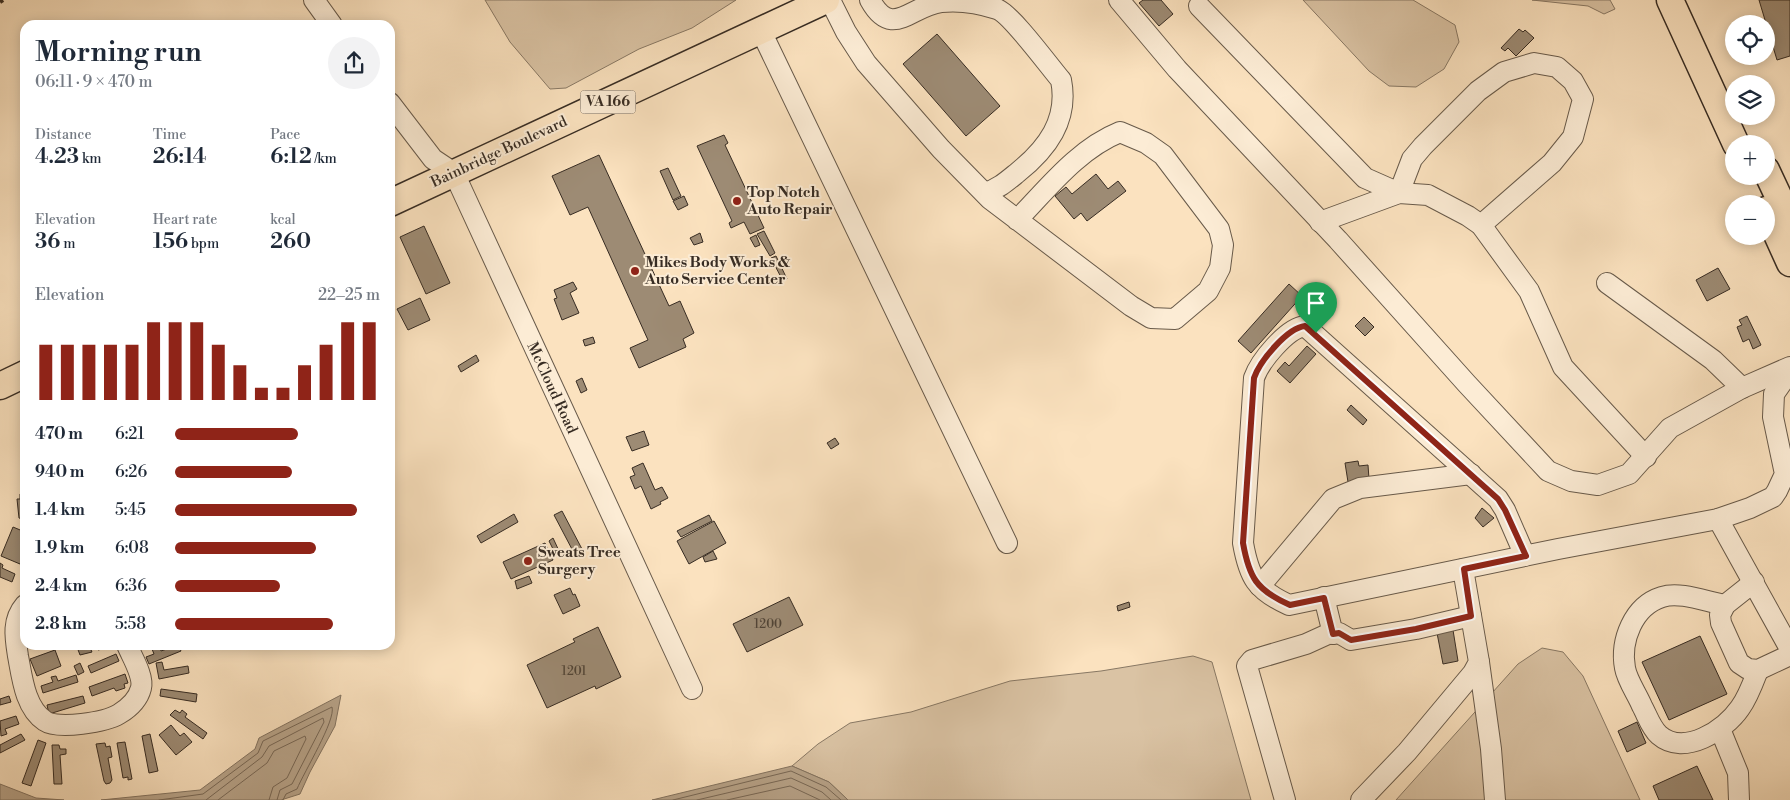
<!DOCTYPE html>
<meta charset="utf-8">
<style>
body{margin:0;font-family:"Libre Bodoni",serif;background:#f2f2f3;color:#1f2937;height:100vh;display:flex;flex-direction:column;font-size:19px;white-space:nowrap}
*{box-sizing:border-box;margin:0}
p{font-size:16px;color:#747a83}
.icon{flex:none;width:28px;height:28px;fill:none;stroke:currentColor;stroke-width:2;stroke-linecap:round;stroke-linejoin:round}
.map{position:relative;flex:1;overflow:hidden}
.panel{position:absolute;left:20px;top:20px;width:375px;height:630px;display:flex;flex-direction:column;background:#fff;border-radius:15px;box-shadow:0 2px 12px #0003}
.panel>*{flex:none}
.buttons{position:absolute;left:1725px;top:15px;display:grid;gap:10px}
.buttons a{display:grid;place-items:center;width:50px;height:50px;border-radius:50%;background:#fff;box-shadow:0 2px 12px #0003;font-size:25px}
.pin{position:absolute;display:grid;place-items:center;width:42px;height:42px;color:#fff;margin:-51px -21px;border-radius:50% 50% 50% 0;rotate:-45deg;box-shadow:0 0 5px #0007}
.pin .icon{rotate:45deg}
.round{display:grid;place-items:center;flex:none;width:52px;height:52px;border-radius:26px;background:#f2f2f3}
.head{display:flex;align-items:center;justify-content:space-between;height:85px;padding:0 15px}
h1{font-size:28px;font-weight:600;line-height:38px}
.metrics{display:grid;grid-template-columns:repeat(3,1fr);gap:8px;height:85px;padding:5px 15px}
.metrics div{display:grid;align-content:center}
.metrics b{font-size:21px;font-weight:600}
.metrics small{font-size:14px;font-weight:400}
.metrics p{font-size:14px}
.chart{height:140px;padding:10px 15px}
.chart p{display:flex;justify-content:space-between}
.chart svg{width:100%;height:90px;margin-top:5px;stroke:#8f2418;stroke-width:6}
ul{padding:0 15px;list-style:none;font-size:16px}
li{display:grid;grid-template-columns:80px 60px 1fr;align-items:center;height:38px}
li i{height:12px;border-radius:6px;background:#8f2418}
.map>svg:first-child{display:block}
</style>
<div class="map">
<svg width="1790" height="800" viewBox="0 0 1790 800">
<rect width="100%" height="100%" fill="#fbe2bf"/>
<filter id="stains"><feTurbulence type="fractalNoise" baseFrequency=".004" numOctaves="4"/><feColorMatrix values="0 0 0 0 .2 0 0 0 0 .09 0 0 0 0 .02 0 0 0 .5 -.17"/></filter>
<radialGradient id="worn" r=".72"><stop offset=".6" stop-color="#630" stop-opacity="0"/><stop offset="1" stop-color="#630" stop-opacity=".3"/></radialGradient>
<!-- green -->
<g fill="#dac3a4" stroke="#887864">
<path d="M485,0H736L692,28L639,49L566,88L550,89L510,42Z"/>
<path d="M1303,0H1413L1455,25L1459,42L1444,69L1416,87L1389,86L1369,71Z"/>
<path d="M1532,0H1610L1615,9L1604,14L1588,6Z"/>
<path d="M1542,648L1563,652L1583,676L1640,800H1396L1518,664Z"/>
<path d="M1193,656L1212,662L1251,800H848L829,782L792,766L818,744L850,723L911,712L1010,681L1101,671Z"/>
</g>
<!-- water -->
<g fill="#b8a48a" stroke="#847461">
<path d="M341,695L335,726L310,772L300,794L281,800H101L200,790L255,749L259,738Z"/>
<path d="M792,766L829,782L848,800H652Z"/>
<path d="M0,784L36,798L64,800H0Z"/>
</g>
<g fill="none" stroke-linecap="round" stroke-linejoin="round">
<!-- shore -->
<g stroke="#786856" stroke-width="1">
<path d="M159,800L203,794L258,753L263,741L332,707C336,720 304,772 297,789L286,794L283,800"/>
<path d="M206,800L262,757L269,746L323,718L324,722L292,784L280,790L277,800"/>
<path d="M218,800L267,763L274,751L305,736L306,739L287,778L273,787L269,800"/>
<path d="M673,800L791,771L826,787L841,800"/>
<path d="M697,800L791,778L822,792L831,800"/>
<path d="M727,800L790,786L820,800"/>
</g>
</g>
<!-- building -->
<g fill="#9d8b74" stroke="#372c23">
<path d="M1143,0H1161L1173,14L1159,26L1139,3Z"/>
<path d="M1759,0H1790V56L1777,60Z"/>
<path d="M1519,29L1523,32L1525,30L1534,38L1516,56L1508,48L1505,51L1501,48Z"/>
<path d="M937,34L1000,106L966,136L903,64Z"/>
<path d="M724,135L728,143L725,145L764,228L750,234L744,222L731,228L729,223L732,221L697,146Z"/>
<path d="M599,155L669,306L680,301L694,333L683,339L686,347L639,368L630,348L648,340L588,207L570,215L552,176Z"/>
<path d="M668,168L681,196L673,200L660,171Z"/>
<path d="M1096,174L1108,189L1118,181L1126,191L1087,221L1081,213L1074,219L1055,196L1066,187L1072,194Z"/>
<path d="M684,196L688,205L678,210L673,201Z"/>
<path d="M424,226L450,283L426,294L400,237Z"/>
<path d="M764,231L775,253L770,256L757,234Z"/>
<path d="M700,233L703,242L694,245L690,238Z"/>
<path d="M756,235L760,245L755,247L750,238Z"/>
<path d="M776,256L787,279L783,281L771,258Z"/>
<path d="M1718,268L1730,289L1707,301L1696,280Z"/>
<path d="M573,282L577,289L570,293L579,313L562,320L554,299L557,298L554,290Z"/>
<path d="M1289,284L1302,296L1251,353L1238,341Z"/>
<path d="M1315,289L1331,304L1323,313L1326,315L1316,326L1297,308Z"/>
<path d="M420,298L430,320L408,330L397,309Z"/>
<path d="M1747,316L1761,345L1753,349L1749,339L1743,342L1737,327L1742,325L1739,320Z"/>
<path d="M1364,317L1374,327L1365,336L1355,326Z"/>
<path d="M593,337L595,343L585,346L583,340Z"/>
<path d="M1307,346L1316,354L1290,383L1277,371L1285,362L1289,366Z"/>
<path d="M476,355L479,361L461,372L458,366Z"/>
<path d="M582,378L587,390L581,393L576,381Z"/>
<path d="M1351,405L1367,420L1363,425L1347,410Z"/>
<path d="M644,431L649,445L632,451L626,437Z"/>
<path d="M835,438L839,444L831,449L827,443Z"/>
<path d="M1358,461L1359,466L1368,465L1369,479L1348,482L1345,463Z"/>
<path d="M643,463L655,490L662,487L668,498L660,502L661,504L651,509L641,486L635,489L630,477L635,475L632,468Z"/>
<path d="M25,493V519H22L19,518L17,499H20V494Z"/>
<path d="M1482,508L1494,518L1483,527L1475,518Z"/>
<path d="M562,511L582,549L574,553L554,515Z"/>
<path d="M514,514L518,522L481,543L477,536Z"/>
<path d="M709,515L712,521L681,537L677,531Z"/>
<path d="M714,521L726,543L689,564L677,541Z"/>
<path d="M13,527L25,532V558L23,557L20,564L1,556Z"/>
<path d="M553,538L560,553L556,555L549,541Z"/>
<path d="M545,543L553,560L511,579L503,562Z"/>
<path d="M713,551L717,559L705,562L703,557Z"/>
<path d="M0,563L3,565L2,568L15,574L12,582L0,577Z"/>
<path d="M529,576L532,583L517,589L515,581Z"/>
<path d="M570,588L573,595L575,594L580,606L563,614L554,595Z"/>
<path d="M789,597L803,625L747,652L733,624Z"/>
<path d="M1129,602L1130,607L1118,611L1117,606Z"/>
<path d="M598,627L621,677L596,689L595,686L547,708L527,665L575,642L573,639Z"/>
<path d="M1453,630L1458,661L1443,664L1437,633Z"/>
<path d="M1700,636L1727,694L1669,720L1642,662Z"/>
<path d="M83,645H103L102,649L98,650L96,648L91,650L92,652L80,655L77,647Z"/>
<path d="M178,645L181,651L149,664L146,657L154,654L152,649L160,646L161,651Z"/>
<path d="M55,650L61,666L37,676L30,659Z"/>
<path d="M116,654L119,661L91,673L88,666Z"/>
<path d="M162,662L164,670L188,666L189,673L159,679L156,663Z"/>
<path d="M80,663L84,672L78,675L74,666Z"/>
<path d="M125,674L128,683L124,684L125,688L116,691L114,688L92,696L89,687Z"/>
<path d="M76,675L78,682L43,693L41,686L53,682L51,677L56,676L58,681Z"/>
<path d="M161,689L197,694L196,702L160,696Z"/>
<path d="M9,696L11,702L0,705V699Z"/>
<path d="M83,696L85,703L49,714L47,705Z"/>
<path d="M175,710L180,713L182,710L187,714L185,717L207,733L203,739L170,715Z"/>
<path d="M16,716L19,724L5,729L7,734L1,736L0,721Z"/>
<path d="M1637,722L1646,743L1627,752L1618,731Z"/>
<path d="M171,725L180,736L184,733L192,742L176,755L159,735Z"/>
<path d="M21,734L25,740L0,753V745Z"/>
<path d="M150,734L158,771L149,773L142,736Z"/>
<path d="M38,740L46,743L31,786L22,783Z"/>
<path d="M125,742L132,779L128,780V777L123,778L117,743Z"/>
<path d="M105,743L106,747L110,746L112,757L108,758L112,780L110,783L106,784L104,781L96,744Z"/>
<path d="M52,745H59L60,749H66V754L60,755L62,784H54Z"/>
<path d="M1697,766L1713,800H1659L1653,786Z"/>
</g>
<g fill="none" stroke-linecap="round" stroke-linejoin="round">
<!-- minor casing -->
<g stroke="#685a4a" stroke-width="22">
<g id="minor">
<path d="M314,0L332,25"/>
<path d="M830,0L846,32L866,63L941,149L990,199L1131,306L1151,318L1175,319L1208,291L1220,268L1223,245L1219,229L1163,155L1146,143L1120,132C1078,149 1048,188 1017,220"/>
<path d="M870,0C892,40 910,6 941,2C960,0 979,3 997,9C1011,14 1049,66 1061,80C1069,120 1047,149 1017,173C1006,182 998,189 985,193"/>
<path d="M1119,0L1177,69L1338,240L1467,384L1548,471L1571,481L1598,485L1629,474L1670,428L1742,388L1790,367"/>
<path d="M1199,6L1365,178L1399,193L1412,159L1423,146L1478,91L1504,72L1534,63L1557,67L1573,81L1583,99L1573,137L1552,163L1481,225"/>
<path d="M761,31L1007,543"/>
<path d="M390,103L433,159L454,173L692,689"/>
<path d="M1320,222L1399,193L1428,195L1468,216L1481,225L1529,291L1563,367L1646,457"/>
<path d="M1607,283L1713,360L1742,388"/>
<path d="M1718,519L1790,649"/>
<path d="M1525,556L1505,510L1498,499L1305,326C1287,328 1260,361 1254,378L1243,543C1249,577 1256,590 1289,605L1558,549L1718,519L1750,508L1773,497L1777,491L1785,474L1773,417L1774,394L1790,371"/>
<path d="M1754,582L1725,605L1720,615L1721,623L1739,663L1748,669L1758,670L1790,655"/>
<path d="M1260,586L1333,499L1360,488L1471,474"/>
<path d="M1324,597L1333,634"/>
<path d="M25,605C12,620 15,637 18,656C22,677 25,708 45,721C58,730 106,722 119,714C129,708 138,700 141,688C144,676 132,657 127,645"/>
<path d="M1725,605C1707,602 1680,591 1662,597C1633,606 1620,641 1625,668C1627,680 1637,694 1642,706C1647,715 1651,728 1659,735C1684,757 1725,730 1740,708C1748,697 1753,683 1758,670"/>
<path d="M1479,662L1491,749L1495,800"/>
<path d="M1720,729L1738,773L1739,800"/>
<path d="M1285,800L1247,666L1252,660L1306,644L1328,634L1339,633L1351,640L1416,629L1471,616"/>
<path d="M1361,800L1407,752L1473,673L1479,662L1463,569"/>
</g>
</g>
<!-- major casing -->
<g stroke="#372c23" stroke-width="29">
<g id="major">
<path d="M1670,0L1736,144"/>
<path d="M1766,170L1790,221"/>
<path d="M390,203L826,0"/>
<path d="M1766,210L1790,263"/>
<path d="M0,386L25,374"/>
</g>
</g>
<!-- minor -->
<use href="#minor" stroke="#fcecd5" stroke-width="20"/>
<!-- major -->
<use href="#major" stroke="#fbe2bf" stroke-width="26"/>
<!-- rail -->
<path stroke="#372c23" stroke-width="4" stroke-dasharray="9 9" stroke-linecap="butt" d="M0,2L3,0"/>
</g>
<g fill="none" stroke-linecap="round" stroke-linejoin="round">
<!-- route casing -->
<g stroke="#fff" stroke-width="10">
<path id="route" d="M1305,326L1498,499L1505,510L1526,556L1464,569L1471,616L1416,629L1351,640L1339,633L1333,634L1324,598L1290,605C1256,590 1249,577 1243,543L1254,378C1260,361 1287,328 1305,326Z"/>
</g>
<!-- route -->
<use href="#route" stroke="#8f2418" stroke-width="6"/>
</g>
<!-- markers -->
<g fill="#8f2418" stroke="#fcecd5" stroke-width="2">
<circle cx="737" cy="201" r="5"/>
<circle cx="635" cy="271" r="5"/>
<circle cx="528" cy="561" r="5"/>
</g>
<g text-anchor="middle" dominant-baseline="central" stroke-width="4" stroke-linejoin="round" paint-order="stroke">
<!-- number labels -->
<g font-size="12" fill="#504437">
<text x="768" y="624">1200</text>
<text x="574" y="671">1201</text>
</g>
<!-- shield labels -->
<rect fill="#fcecd5" stroke="#726658" stroke-width="1" x="580.5" y="90.5" width="55" height="23" rx="4"/>
<g font-size="14" font-weight="bold" fill="#372c23">
<text x="608" y="102">VA 166</text>
</g>
<!-- street labels -->
<g font-size="15" fill="#372c23" stroke="#fcecd5">
<text transform="translate(499 152) rotate(-25)">Bainbridge Boulevard</text>
<text transform="translate(552 388) rotate(65)">McCloud Road</text>
</g>
<!-- poi labels -->
<g font-size="15" font-weight="bold" fill="#372c23" stroke="#fcecd5" text-anchor="start">
<text x="747" y="192">Top Notch<tspan x="747" dy="17">Auto Repair</tspan></text>
<text x="645" y="262">Mikes Body Works &amp;<tspan x="645" dy="17">Auto Service Center</tspan></text>
<text x="538" y="552">Sweats Tree<tspan x="538" dy="17">Surgery</tspan></text>
</g>
</g>
<rect width="100%" height="100%" filter="url(#stains)"/>
<rect width="100%" height="100%" fill="url(#worn)"/>
</svg>
<div class="buttons">
<a><svg class="icon" aria-label="locate" viewBox="0 0 24 24"><circle cx="12" cy="12" r="6"/><path d="M12 2v4M12 18v4M2 12h4M18 12h4"/></svg></a>
<a><svg class="icon" aria-label="layers" viewBox="0 0 24 24"><path d="M12 4l9 5-9 5-9-5zM3 14l9 5 9-5"/></svg></a>
<a>+</a>
<a>−</a>
</div>
<div class="pin" style="left:1316px;top:333px;background:#1e9e55"><svg class="icon" aria-label="arrive" viewBox="0 0 24 24"><path d="M6 21V4h12l-3 4 3 4H6"/></svg></div>
<section class="panel">
<div class="head"><div><h1>Morning run</h1><p>06:11 · 9 × 470 m</p></div><a class="round"><svg class="icon" aria-label="share" viewBox="0 0 24 24"><path d="M12 15V3M7 8l5-5 5 5M5 13v7h14v-7"/></svg></a></div>
<div class="metrics">
<div><p>Distance</p><b>4.23<small> km</small></b></div>
<div><p>Time</p><b>26:14</b></div>
<div><p>Pace</p><b>6:12<small> /km</small></b></div>
</div>
<div class="metrics">
<div><p>Elevation</p><b>36<small> m</small></b></div>
<div><p>Heart rate</p><b>156<small> bpm</small></b></div>
<div><p>kcal</p><b>260</b></div>
</div>
<div class="chart"><p><span>Elevation</span>22–25 m</p>
<svg viewBox="0 0 160 44" preserveAspectRatio="none"><path d="M5 44V17M15 44V17M25 44V17M35 44V17M45 44V17M55 44V6M65 44V6M75 44V6M85 44V17M95 44V27M105 44V38M115 44V38M125 44V27M135 44V17M145 44V6M155 44V6"/></svg>
</div>
<ul>
<li><b>470 m</b>6:21<i style="width:60%"></i></li>
<li><b>940 m</b>6:26<i style="width:57%"></i></li>
<li><b>1.4 km</b>5:45<i style="width:89%"></i></li>
<li><b>1.9 km</b>6:08<i style="width:69%"></i></li>
<li><b>2.4 km</b>6:36<i style="width:51%"></i></li>
<li><b>2.8 km</b>5:58<i style="width:77%"></i></li>
</ul>
</section>
</div>
